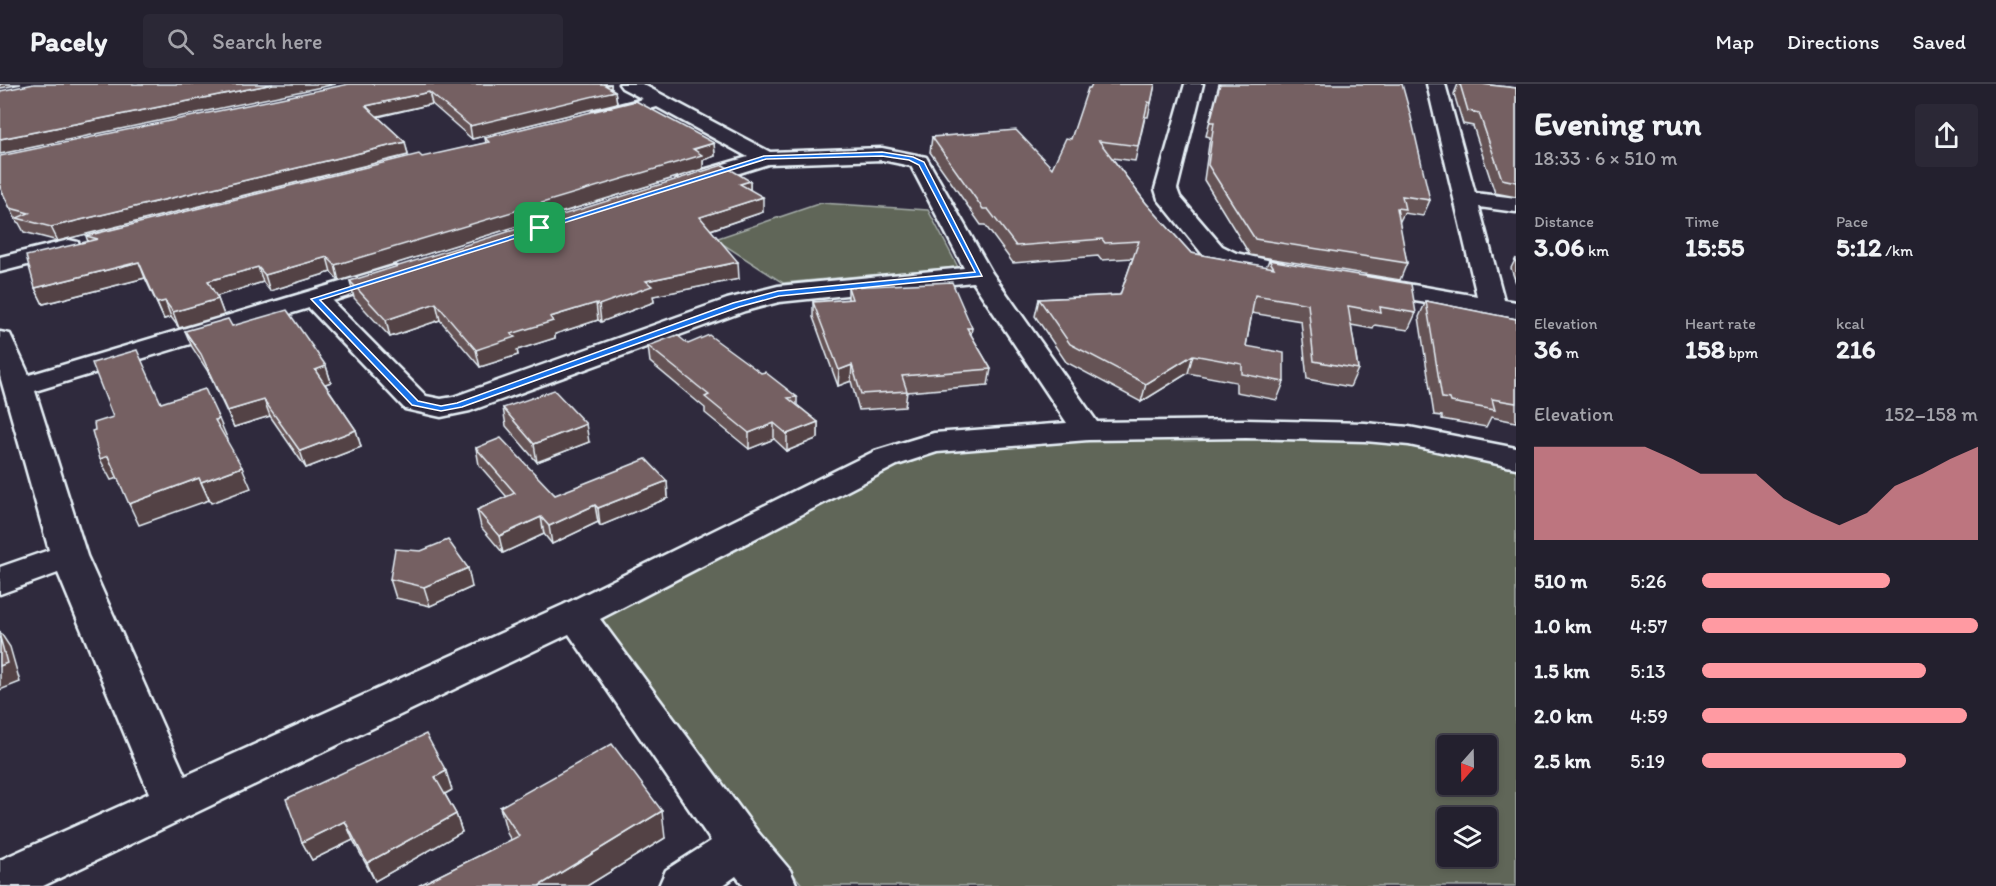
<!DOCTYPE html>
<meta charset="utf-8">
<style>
body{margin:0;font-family:Itim,sans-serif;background:#2b2836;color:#f1f3f6;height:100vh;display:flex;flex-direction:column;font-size:22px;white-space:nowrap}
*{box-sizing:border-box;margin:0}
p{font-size:20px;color:#a3a3aa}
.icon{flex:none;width:33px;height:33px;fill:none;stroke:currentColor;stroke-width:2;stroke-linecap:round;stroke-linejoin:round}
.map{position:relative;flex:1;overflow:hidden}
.details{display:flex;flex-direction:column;background:#23202e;width:480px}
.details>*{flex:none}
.needle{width:39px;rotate:200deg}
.buttons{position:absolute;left:1437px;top:651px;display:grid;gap:12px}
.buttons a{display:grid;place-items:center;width:60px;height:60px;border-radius:6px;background:#23202e;box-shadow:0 3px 9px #0003,0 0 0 2px #403e4a;font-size:30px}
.pin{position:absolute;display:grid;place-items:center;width:51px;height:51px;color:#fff;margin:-26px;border-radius:12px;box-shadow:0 3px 9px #0006}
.round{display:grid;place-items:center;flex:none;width:63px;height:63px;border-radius:6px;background:#2b2836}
.summary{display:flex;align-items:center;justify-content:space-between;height:102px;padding:0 18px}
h1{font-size:33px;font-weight:700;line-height:45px}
.metrics{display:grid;grid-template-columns:repeat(3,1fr);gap:9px;height:102px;padding:6px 18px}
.metrics div{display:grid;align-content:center}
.metrics b{font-size:26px;font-weight:700}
.metrics small{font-size:16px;font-weight:400}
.metrics p{font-size:16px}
.chart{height:168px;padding:12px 18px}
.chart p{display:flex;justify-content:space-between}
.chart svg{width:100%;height:108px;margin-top:6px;fill:#ff9aa2;opacity:.7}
ul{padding:0 18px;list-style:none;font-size:20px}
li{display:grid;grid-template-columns:96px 72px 1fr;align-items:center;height:45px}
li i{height:15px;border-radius:8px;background:#ff9aa2}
header{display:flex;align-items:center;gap:36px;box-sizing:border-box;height:84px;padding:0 30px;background:#23202e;border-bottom:2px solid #403e4a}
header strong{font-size:28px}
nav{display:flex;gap:33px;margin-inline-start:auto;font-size:21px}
.search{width:420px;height:54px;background:#2b2836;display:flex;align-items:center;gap:15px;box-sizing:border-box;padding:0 21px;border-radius:6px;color:#a3a3aa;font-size:22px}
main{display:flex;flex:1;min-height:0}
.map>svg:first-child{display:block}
</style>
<header>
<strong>Pacely</strong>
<div class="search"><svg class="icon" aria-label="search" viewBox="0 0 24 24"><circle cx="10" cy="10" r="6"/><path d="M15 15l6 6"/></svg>Search here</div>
<nav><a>Map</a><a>Directions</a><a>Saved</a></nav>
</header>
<main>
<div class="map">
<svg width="1516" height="802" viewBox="0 0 1516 802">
<rect width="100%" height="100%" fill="#2f2a3d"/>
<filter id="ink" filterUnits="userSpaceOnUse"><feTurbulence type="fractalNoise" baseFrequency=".0167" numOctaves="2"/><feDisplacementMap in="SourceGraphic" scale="12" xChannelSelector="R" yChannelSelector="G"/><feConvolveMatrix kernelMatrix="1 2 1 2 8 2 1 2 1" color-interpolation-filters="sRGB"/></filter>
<g filter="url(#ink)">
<!-- green -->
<g fill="#606658" stroke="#a4aca8" stroke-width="1.5" fill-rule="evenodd">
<path d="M821,119L928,126L958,183L783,199L715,155Z"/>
<path d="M1090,352L1410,356L1516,378V802H803L585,533L890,376L937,364ZM1448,662H1486V700H1448ZM1448,734H1486V772H1448Z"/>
</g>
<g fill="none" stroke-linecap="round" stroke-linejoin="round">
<!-- minor casing -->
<g stroke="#e8f1f8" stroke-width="5">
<g id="minor">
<path d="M619,0H642L770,68L882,64L926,73L992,189L1097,338L1246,336L1365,339L1409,343L1516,364V384L1409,361L1365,357L1246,354L1088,356L937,368L897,381L600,535L757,747L790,786L797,802H744L736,792L722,802H659L666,786L711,757L569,550L43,802H0V776L149,709L58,489L0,510V483L49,466L0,292V248L10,250L29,291L394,182L403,185L407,190L403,195L332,217L426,312L441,315L453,313L727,215L778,202L964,184L911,82L882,76L768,80L695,103L687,105L679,103L676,98L679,93L748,73L657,23L600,38L593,36L590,32L593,28L643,15L622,4ZM973,198L1067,339L934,349L875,367L563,521L185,692L87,472L35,307L309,224L405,325L441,333L470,327L745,227L779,218Z"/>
<path d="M1185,0H1203L1177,105L1180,113L1222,162L1236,169L1284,180L1288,185L1284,190L1275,193L1228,182L1204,172L1158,115L1155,105Z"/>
<path d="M1427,0H1445L1475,109L1516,114V128L1479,123L1504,216L1516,218V234L1367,209L1358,206L1354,201L1358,196L1367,193L1477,212Z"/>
<path d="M69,156L78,158L81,163L78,168L0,188V173Z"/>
</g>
</g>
<!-- minor -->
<use href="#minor" fill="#2f2a3d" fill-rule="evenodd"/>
</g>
<!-- wall -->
<g fill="#655354" stroke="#e8f1f8" stroke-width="1.5">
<path d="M349,0H611V4L615,7L617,19L472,55L432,20L378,33L405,58L408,71L58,157L24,148L19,139L17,138L0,103Z"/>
<path d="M1155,0L1148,33H1145L1135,77L1112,74L1146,119L1191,169L1266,183L1269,176L1416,229L1408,246L1375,241L1373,245L1351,241L1358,285L1350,303L1307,295L1301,237L1252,229L1246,262L1284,298L1277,316L1236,308V298L1188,289L1141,318L1066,278L1035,232L1039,215L1120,211L1133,174L1101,176L1098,172L1013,179L985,141H981L930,68L932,53L1052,84L1071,55L1090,4Z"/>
<path d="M1219,0L1430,116L1423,132L1404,129L1399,139L1407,179L1400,196L1250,171L1204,96L1210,53L1206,52Z"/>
<path d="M1458,0H1481L1516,4V113L1495,109L1473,42L1463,40L1454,10Z"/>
<path d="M485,54L714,59L715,72L703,76V85L339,197L331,188L270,207L263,198L217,212L224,231L179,244L171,233L164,235L145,194L43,220L35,204L88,158L86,152L486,59Z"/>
<path d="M750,97V105L763,128L711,146L739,195L653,212L654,218L601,238L598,236L555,250V254L517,266L518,271L480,283L440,236L390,253L354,214L350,197Z"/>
<path d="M1516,174V199L1511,184Z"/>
<path d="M848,203L972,244L971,251L991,285L988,301L907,308L905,323L859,326L851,297L838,302L813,233V218L848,216Z"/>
<path d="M1426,217L1516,235V338L1491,333L1486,343L1442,335V332L1434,331L1419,233Z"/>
<path d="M232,242L326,282L331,298L325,300L356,346L361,363L306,384L270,332L234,343L207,286L192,263L185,247Z"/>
<path d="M688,260L761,289L797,313V321L818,338V354L787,367L774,355L749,365L705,329V324L650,278L648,262Z"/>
<path d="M503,324L589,358L537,378L506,342Z"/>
<path d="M476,364L555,411L667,397L668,414L600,442L598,438L552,460L544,450L503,469L481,443L477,426L507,413L479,381Z"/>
<path d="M421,467L472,503L430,522L396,514L390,495Z"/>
<path d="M452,706L445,710L456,730L462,748L375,797L353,756L312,776L302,758Z"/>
<path d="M500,723L665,754L587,802H418L511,756L507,749Z"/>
</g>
<!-- shaded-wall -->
<g fill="#524345" stroke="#e8f1f8" stroke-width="1.5">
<path d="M0,0H21L0,4Z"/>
<path d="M273,0H336L0,70V55Z"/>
<path d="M611,0V8L615,7L617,19L472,55L470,42Z"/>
<path d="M429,8L432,20L369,34L366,22Z"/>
<path d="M405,58L408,71L58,157L51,143Z"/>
<path d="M714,59L715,72L703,76V85L339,197L335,181Z"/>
<path d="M750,97V112L740,100Z"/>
<path d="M763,113V128L701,149L700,133Z"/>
<path d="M327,173L331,188L270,207L265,191Z"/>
<path d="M139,178L145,194L43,220L35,204Z"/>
<path d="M738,178L739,195L653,212L654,218L601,238L599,221L646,197Z"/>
<path d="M258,183L263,198L214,213L208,197Z"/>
<path d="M218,215L224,231L179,244L173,228Z"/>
<path d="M165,217L171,233L164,235L157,219Z"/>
<path d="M436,219L440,236L390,253L386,236Z"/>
<path d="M596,219L598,236L555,250V254L517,266L518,271L480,283L476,266L511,250L550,233Z"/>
<path d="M1193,271L1188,289L1141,318L1146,300Z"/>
<path d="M852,281L851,297L838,302L839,286Z"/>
<path d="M326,282L331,298L320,302L315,286Z"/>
<path d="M264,316L270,332L234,343L227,327Z"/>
<path d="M219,335L228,356L223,357L215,336Z"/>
<path d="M818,338V354L787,367V350Z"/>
<path d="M774,339V355L749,365V349Z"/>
<path d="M586,340L589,358L537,378L534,360Z"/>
<path d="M356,346L361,363L306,384L300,367Z"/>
<path d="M108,372L118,394L111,396L100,375Z"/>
<path d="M242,383L251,404L211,419L201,398Z"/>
<path d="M199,394L209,416L139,441L129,420Z"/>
<path d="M667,397L668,414L600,442L598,424Z"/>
<path d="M595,421L598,438L552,460L549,442Z"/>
<path d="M541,433L544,450L503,469L499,452Z"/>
<path d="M468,484L472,503L430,522L424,503Z"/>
<path d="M0,548L10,563L20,598L0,606Z"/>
<path d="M446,687L452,706L441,712L435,693Z"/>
<path d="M662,727L665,754L587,802H539Z"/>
<path d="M456,730L462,748L375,797L367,779Z"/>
<path d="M345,737L353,756L312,776L302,758Z"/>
</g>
<!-- building -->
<g fill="#756062" stroke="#e8f1f8" stroke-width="1.5">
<path d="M34,0H273L0,55V7Z"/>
<path d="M349,0H610L605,1L615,7L470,42L429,8L366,22L405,58L51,143L17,134L29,129L10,124L0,103V72Z"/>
<path d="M1092,0H1155L1151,19L1148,18L1138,62L1099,57L1146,119L1191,169L1274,184L1269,176L1411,200L1416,229L1380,223L1381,228L1348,222L1358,285L1314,277L1308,220L1255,211L1246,262L1284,269V298L1242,290V280L1193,271L1146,300L1070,260L1039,215L1120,211L1139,157L1105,159L1102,155L1016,162L988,125H983L932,53L1016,46L1052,84L1066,54L1071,55L1088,4H1090Z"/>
<path d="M1220,0H1402L1410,29L1430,116L1402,112L1405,125L1397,124L1407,179L1255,155L1208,81L1214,38H1210Z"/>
<path d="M1460,0H1481L1516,4V98L1502,95L1479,29L1468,27Z"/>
<path d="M636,17L714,59L693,65L702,71L335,181L327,173L265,191L258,183L208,197L218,215L173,228L165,217L157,219L139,178L35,204L26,172L98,155L86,152L419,70L422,73L489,58L485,54Z"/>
<path d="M723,81L750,97L740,100L763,113L700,133L738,178L646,197L652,202L599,221L596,219L550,233L553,237L511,250L515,253L476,266L436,219L386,236L350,197Z"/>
<path d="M952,198L972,244H967L991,285L902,292L907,307L861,310L852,281L839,286L813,218L852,215L848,203Z"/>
<path d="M1426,217L1516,235V319L1492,315L1495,326L1451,318L1450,315L1442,314Z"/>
<path d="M287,226L326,282L315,286L356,346L300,367L264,316L227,327L201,270L185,247L228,235L232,242Z"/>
<path d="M677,251L688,260L709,251L761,289L765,288L797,313L788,314L818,338L787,350L774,339L749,349L705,313L709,311L648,262Z"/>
<path d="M137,266L161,319L205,305L219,335L215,336L242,383L201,398L199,394L129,420L108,372L100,375L92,347L95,346L94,339L113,333L92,279Z"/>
<path d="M554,306L586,340L534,360L503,324Z"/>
<path d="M501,354L555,411L646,375L667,397L598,424L595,421L549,442L541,433L499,452L477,426L515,409L476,364Z"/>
<path d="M448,456L468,484L424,503L390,495L395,465L421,467Z"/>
<path d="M0,553L7,579L0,582Z"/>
<path d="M426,650L446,687L435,693L456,730L367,779L345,737L302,758L286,715Z"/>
<path d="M612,660L662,727L539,802H418L519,752L500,723Z"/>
</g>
</g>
<!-- route -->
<path fill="#1a73e8" stroke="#fff" stroke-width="1.5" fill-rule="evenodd" d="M882,68L913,73L924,78L982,192L779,212L739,223L462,323L441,327L412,321L311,215L764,72ZM882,72L909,76L919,81L975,188L778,207L733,219L457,319L441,322L418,317L320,216L766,75Z"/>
</svg>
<div class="buttons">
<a><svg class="needle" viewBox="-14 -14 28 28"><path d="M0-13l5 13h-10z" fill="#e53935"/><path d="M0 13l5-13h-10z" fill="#a3a3aa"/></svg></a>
<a><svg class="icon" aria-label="layers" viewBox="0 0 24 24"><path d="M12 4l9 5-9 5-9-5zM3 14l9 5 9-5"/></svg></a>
</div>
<div class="pin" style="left:540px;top:144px;background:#1e9e55"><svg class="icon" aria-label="arrive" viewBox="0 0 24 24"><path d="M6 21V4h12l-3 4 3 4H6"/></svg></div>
</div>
<section class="details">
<div class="summary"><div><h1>Evening run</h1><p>18:33 · 6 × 510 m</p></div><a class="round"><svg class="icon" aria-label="share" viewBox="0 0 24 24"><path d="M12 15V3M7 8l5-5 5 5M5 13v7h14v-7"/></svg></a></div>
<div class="metrics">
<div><p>Distance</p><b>3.06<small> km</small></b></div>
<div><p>Time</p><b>15:55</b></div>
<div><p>Pace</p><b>5:12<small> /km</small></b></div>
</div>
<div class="metrics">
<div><p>Elevation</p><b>36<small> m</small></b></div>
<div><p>Heart rate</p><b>158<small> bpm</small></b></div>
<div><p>kcal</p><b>216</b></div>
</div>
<div class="chart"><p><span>Elevation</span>152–158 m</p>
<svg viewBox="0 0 160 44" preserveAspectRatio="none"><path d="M0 44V6L10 6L20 6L30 6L40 6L50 11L60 17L70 17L80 17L90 27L100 33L110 38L120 33L130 22L140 17L150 11L160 6V44z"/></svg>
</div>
<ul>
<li><b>510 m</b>5:26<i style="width:68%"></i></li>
<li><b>1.0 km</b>4:57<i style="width:100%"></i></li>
<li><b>1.5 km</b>5:13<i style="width:81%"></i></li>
<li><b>2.0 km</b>4:59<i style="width:96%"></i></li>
<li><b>2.5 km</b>5:19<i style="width:74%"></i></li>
</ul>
</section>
</main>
